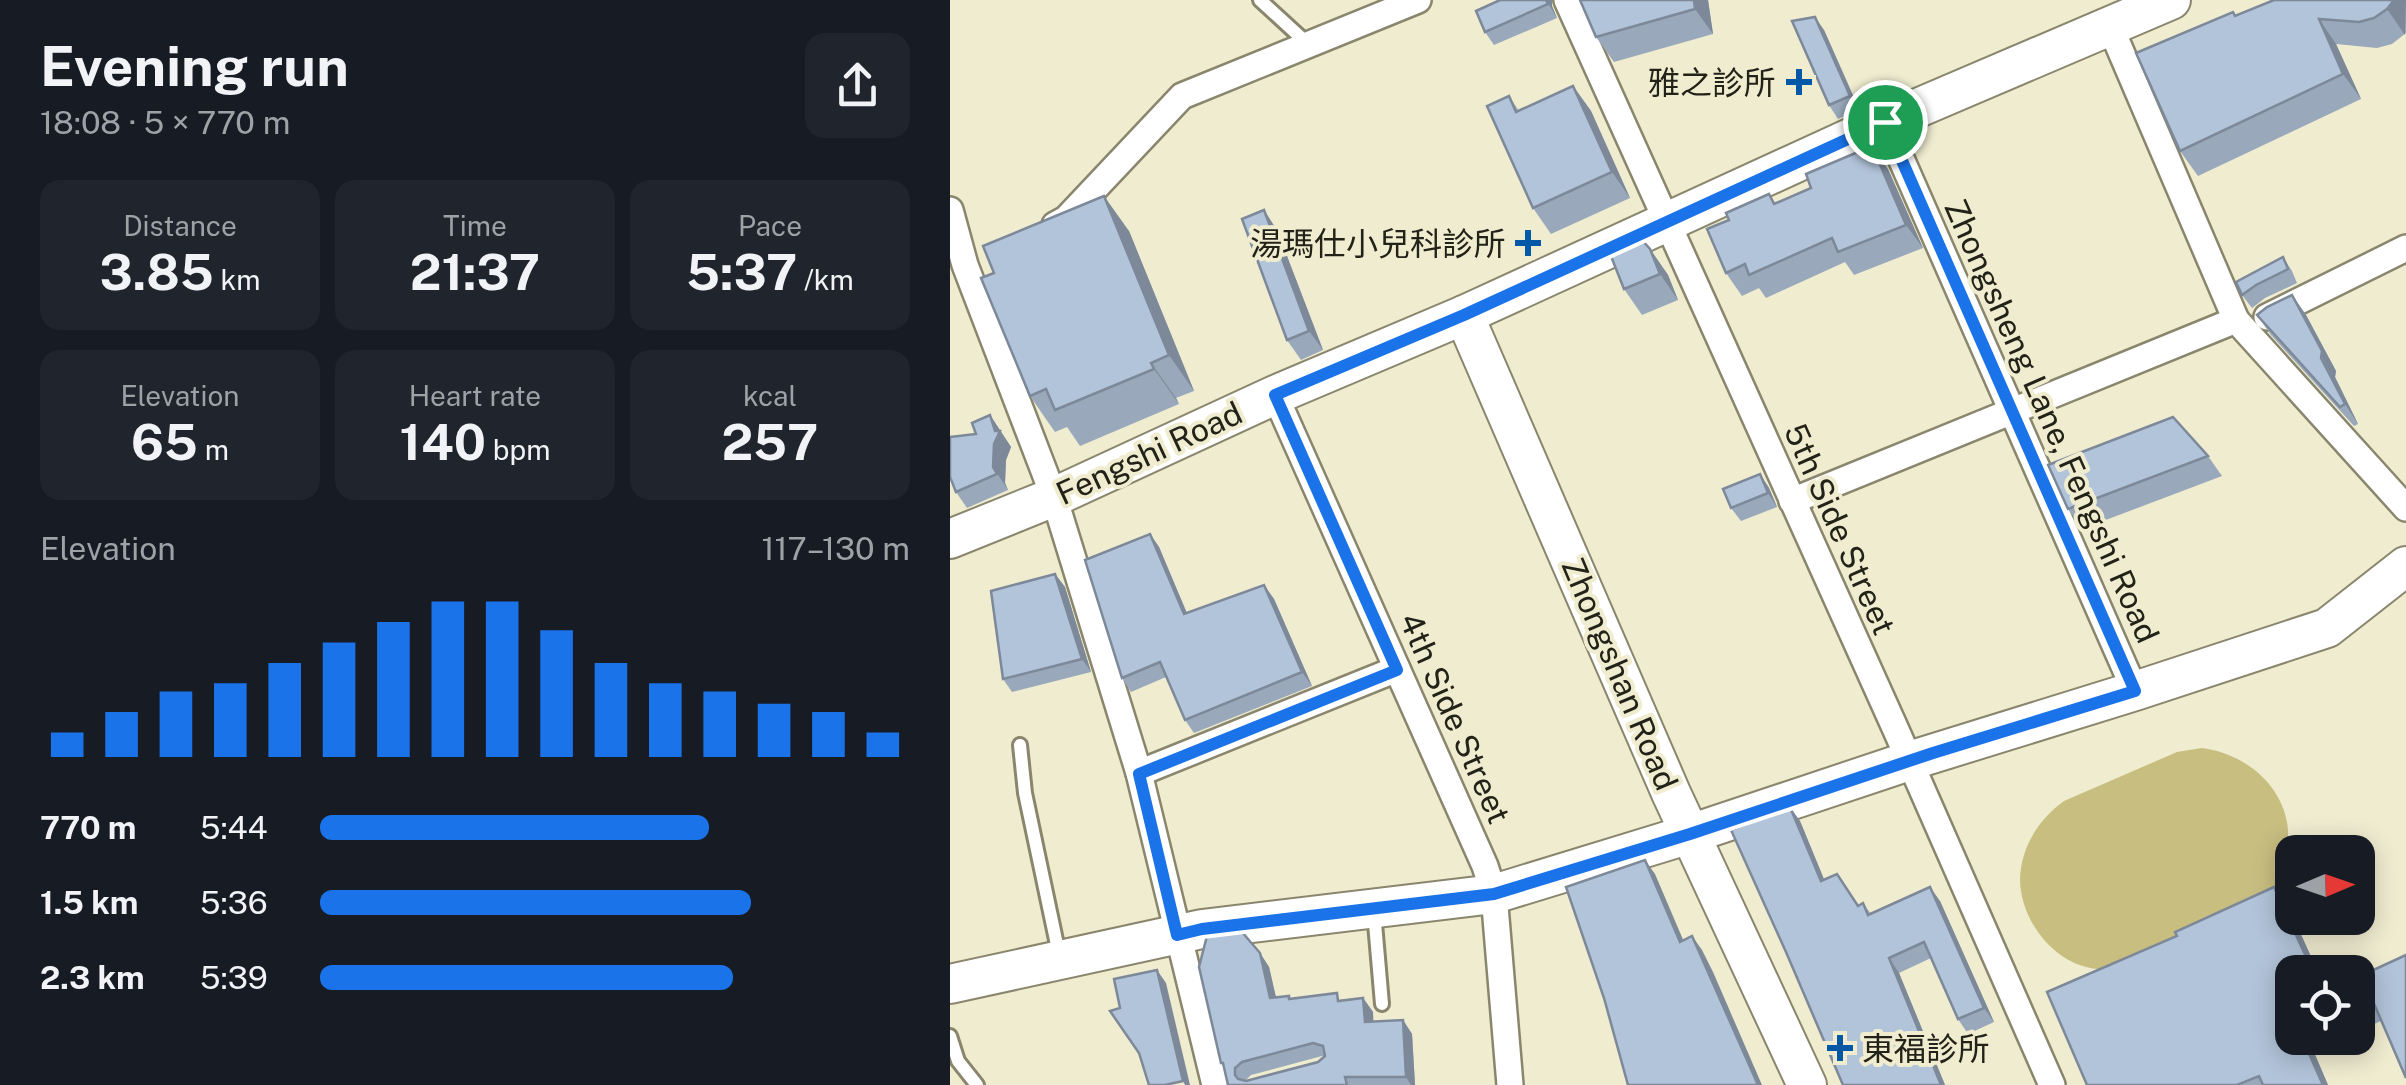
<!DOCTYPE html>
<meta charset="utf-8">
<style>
body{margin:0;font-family:"Public Sans","Noto Sans TC",sans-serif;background:#20242c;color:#f1f3f6;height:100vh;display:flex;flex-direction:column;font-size:38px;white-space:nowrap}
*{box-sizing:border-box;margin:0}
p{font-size:32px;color:#9ea1a6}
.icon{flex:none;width:55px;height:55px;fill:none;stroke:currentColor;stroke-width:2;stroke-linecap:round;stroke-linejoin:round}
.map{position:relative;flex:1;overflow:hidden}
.side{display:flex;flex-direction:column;background:#171b24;width:950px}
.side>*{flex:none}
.needle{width:65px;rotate:88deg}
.tools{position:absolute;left:1325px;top:835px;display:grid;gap:20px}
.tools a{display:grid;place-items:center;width:100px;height:100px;border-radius:20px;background:#171b24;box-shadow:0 5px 25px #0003;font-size:50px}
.pin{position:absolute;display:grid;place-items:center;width:85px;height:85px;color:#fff;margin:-42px;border:5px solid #fff;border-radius:50%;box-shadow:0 2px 10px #0007}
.round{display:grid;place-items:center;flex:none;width:105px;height:105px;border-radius:20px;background:#20242c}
.summary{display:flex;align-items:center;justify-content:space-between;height:170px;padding:0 40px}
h1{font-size:55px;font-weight:700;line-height:75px}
.metrics{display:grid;grid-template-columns:repeat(3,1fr);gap:15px;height:170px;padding:10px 40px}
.metrics div{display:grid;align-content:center;border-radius:20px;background:#20242c;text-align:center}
.metrics b{font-size:50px;font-weight:700}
.metrics small{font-size:28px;font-weight:400}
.metrics p{font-size:28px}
.chart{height:280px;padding:20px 40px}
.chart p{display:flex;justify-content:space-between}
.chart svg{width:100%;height:180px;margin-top:10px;stroke:#1a73e8;stroke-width:6}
ul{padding:0 40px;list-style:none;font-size:32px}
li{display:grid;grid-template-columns:160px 120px 1fr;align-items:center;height:75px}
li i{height:25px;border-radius:12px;background:#1a73e8}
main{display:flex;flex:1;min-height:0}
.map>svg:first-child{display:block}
</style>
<main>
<section class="side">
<div class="summary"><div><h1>Evening run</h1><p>18:08 · 5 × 770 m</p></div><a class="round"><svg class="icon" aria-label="share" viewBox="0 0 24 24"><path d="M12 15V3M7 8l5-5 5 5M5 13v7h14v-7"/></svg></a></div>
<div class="metrics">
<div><p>Distance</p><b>3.85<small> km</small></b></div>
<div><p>Time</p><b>21:37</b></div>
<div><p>Pace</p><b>5:37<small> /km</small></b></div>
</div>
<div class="metrics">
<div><p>Elevation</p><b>65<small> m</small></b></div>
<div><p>Heart rate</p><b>140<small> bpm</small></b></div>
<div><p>kcal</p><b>257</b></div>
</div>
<div class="chart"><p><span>Elevation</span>117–130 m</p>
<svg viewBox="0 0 160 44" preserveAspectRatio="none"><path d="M5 44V38M15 44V33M25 44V28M35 44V26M45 44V21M55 44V16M65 44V11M75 44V6M85 44V6M95 44V13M105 44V21M115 44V26M125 44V28M135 44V31M145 44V33M155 44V38"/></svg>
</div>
<ul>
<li><b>770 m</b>5:44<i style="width:66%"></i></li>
<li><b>1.5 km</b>5:36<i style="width:73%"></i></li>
<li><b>2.3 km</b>5:39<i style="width:70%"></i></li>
</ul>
</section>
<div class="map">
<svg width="1456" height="1085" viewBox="0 0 1456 1085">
<rect width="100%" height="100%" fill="#efecd0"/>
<!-- green -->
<path fill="#c8be80" d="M1252,748C1311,756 1355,809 1332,868L1342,864V890C1307,906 1272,923 1237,939C1213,950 1185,967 1158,969C1111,973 1070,924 1070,879C1071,847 1089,819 1114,801L1227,752Z"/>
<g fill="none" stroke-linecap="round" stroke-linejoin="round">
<!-- lane casing -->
<g stroke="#8a866d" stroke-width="18">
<g id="lane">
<path d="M310,0L359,45"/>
<path d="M70,745L75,793L110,959"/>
<path d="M424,912L432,1004"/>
<path d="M0,1036L8,1061L27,1085"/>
</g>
</g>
<!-- street casing -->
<g stroke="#8a866d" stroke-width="30">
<g id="street">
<path d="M617,0L946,730L1102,1085"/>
<path d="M1160,26L1286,320L1456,508"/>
<path d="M935,122L1185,691"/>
<path d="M0,210L15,265L104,497L189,773L265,1085"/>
<path d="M105,225L116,219L232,96L468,0"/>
<path d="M1317,317L1456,248"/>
<path d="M325,395L535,866L544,894L560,1085"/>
<path d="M842,501L1286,320"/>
<path d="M189,773L447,669"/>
</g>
</g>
<!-- secondary casing -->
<g stroke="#8a866d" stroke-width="42">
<g id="secondary">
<path d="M514,315L721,793L857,1085"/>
<path d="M0,539L104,497L325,395L514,315L935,122L1221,0"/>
<path d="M0,984L252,929L544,894L740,834L959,761L1185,691L1377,628L1456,566"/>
</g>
</g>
<!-- lane -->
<use href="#lane" stroke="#fff" stroke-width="12"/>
<!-- street -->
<use href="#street" stroke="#fff" stroke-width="25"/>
<!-- secondary -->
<use href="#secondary" stroke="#fff" stroke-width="38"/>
</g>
<!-- wall -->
<g fill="#99a9bb" fill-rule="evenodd">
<path d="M550,0H602V6L607,18L544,45L535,32Z"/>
<path d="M758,0L763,34L664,62L646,37Z"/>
<path d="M1456,0V33L1442,44L1427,48L1386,44L1411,99L1248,176L1230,151L1285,16Z"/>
<path d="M874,30L909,109L888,119L879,105Z"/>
<path d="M623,86L641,111L680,198L601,234L583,208L559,96L569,111Z"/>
<path d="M938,169L973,248L904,275L895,262L816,298L809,288L792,296L776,273L779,220L819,194L826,204Z"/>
<path d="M327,230L373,350L351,360L337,340Z"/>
<path d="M179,231L244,391L226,398L229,404L130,446L117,427L105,432L80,396Z"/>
<path d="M700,249L718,275L728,300L692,315L674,289Z"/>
<path d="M1333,257L1342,271L1347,283L1315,298L1302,308L1292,295Z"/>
<path d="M1342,295L1356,315L1386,371L1385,377L1408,424L1404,426L1321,335L1307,315Z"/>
<path d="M40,415L61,447L56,460L55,483L58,490L17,508L6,492L26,434Z"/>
<path d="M1258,456L1272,476L1132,529L1118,509Z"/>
<path d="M810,474L819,488L827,507L791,521L781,508Z"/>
<path d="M200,534L209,547L237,613L314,585L324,599L362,686L244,733L235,720L216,677L181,692L172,678Z"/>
<path d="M105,574L115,587L141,672L62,692L53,679Z"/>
<path d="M850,821L874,880L908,906L913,903L921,914L990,901L1044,1022L1018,1034L1008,1019L981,958L949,973L995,1085H893Z"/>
<path d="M1338,906L1368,972H1342V1038H1392L1363,1050L1378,1085H1137L1227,936Z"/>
<path d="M310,953L319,967L326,997L393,1001L413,998L423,1012V1021L453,1020L462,1034L465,1085H278L275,1069L271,1063ZM372,1056L374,1057L368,1062L295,1081L301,1075Z"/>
<path d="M1456,955L1431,1021L1408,1031V977Z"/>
</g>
<!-- shaded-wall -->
<g fill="#7d8999">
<path d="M596,0H602V6L607,18Z"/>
<path d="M744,0H758L763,34L745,9Z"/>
<path d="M1444,0H1456L1455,35L1437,9Z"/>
<path d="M865,17L874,30L909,109L900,96Z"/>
<path d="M1369,19L1386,44L1411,99L1393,74Z"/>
<path d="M623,86L641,111L680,198L662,172Z"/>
<path d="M922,146L938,169L973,248L956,225Z"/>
<path d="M154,196L179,231L244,391L219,355Z"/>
<path d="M314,210L327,230L373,350L359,331Z"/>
<path d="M700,249L718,275L728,300L710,274Z"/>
<path d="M1342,295L1356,315L1386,371L1385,377L1408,424L1395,404Z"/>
<path d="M201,363L226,398L229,404L204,369Z"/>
<path d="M40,415L61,447L56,460L55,483L58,490L43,467L45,431Z"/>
<path d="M810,474L819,488L827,507L818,493Z"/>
<path d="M200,534L209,547L243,628L234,614Z"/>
<path d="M105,574L115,587L141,672L132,659Z"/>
<path d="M314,585L324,599L362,686L352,672Z"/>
<path d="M840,807L850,821L881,896L871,881Z"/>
<path d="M695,860L705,874L740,956L730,942Z"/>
<path d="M980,887L990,901L1044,1022L1034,1008Z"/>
<path d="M1324,887L1338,906L1368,972H1363Z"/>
<path d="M742,936L752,950L763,972L812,1085H808Z"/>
<path d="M310,953L319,967L329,1011L320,998Z"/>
<path d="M939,958L949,973L995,1085H991Z"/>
<path d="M207,970L216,983L240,1085H235L233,1081Z"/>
<path d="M413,998L423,1012L424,1035L415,1022Z"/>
<path d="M453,1020L462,1034L465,1085H461L456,1077Z"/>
<path d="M1352,1038H1354L1363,1050L1378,1085H1373Z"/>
</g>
<!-- building -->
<g fill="#b2c4da" stroke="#7d8999" stroke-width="2.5" fill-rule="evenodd">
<path d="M550,0H596L598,4L535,32L526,11Z"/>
<path d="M630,0H744L745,9L646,37Z"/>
<path d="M1324,0H1444L1437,9L1424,18L1409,22L1369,19L1393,74L1230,151L1186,53L1283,12L1285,16Z"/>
<path d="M865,17L900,96L879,105L842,21Z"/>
<path d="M623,86L662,172L583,208L537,106L559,96L566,112Z"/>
<path d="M922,146L956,225L888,252L882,238L799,275L795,264L776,273L757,229L779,220L776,213L819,194L824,204L861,188L856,174Z"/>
<path d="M154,196L219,355L201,363L204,369L105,410L96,389L80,396L31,278L44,273L33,246Z"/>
<path d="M314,210L359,331L337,340L292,219Z"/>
<path d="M672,234L691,239L700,249L710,274L674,289L655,241Z"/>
<path d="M1333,257L1338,269L1306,285L1292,295L1286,282Z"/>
<path d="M1342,295L1372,351L1371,358L1395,404L1390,407L1307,315L1317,307Z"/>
<path d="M40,415L45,431H50L44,444L43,467L47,474L6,492L0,477V437L26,434L22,423Z"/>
<path d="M1223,417L1258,456L1118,509L1098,465Z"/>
<path d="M810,474L818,493L781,508L773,489Z"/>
<path d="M200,534L234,614L314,585L352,672L235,720L210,662L172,678L135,560Z"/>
<path d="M105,574L132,659L53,679L41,591Z"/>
<path d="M840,807L871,881L887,874L908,906L913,903L918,915L980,887L1034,1008L1008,1019L974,942L939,958L991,1085H893L836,952L781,830Z"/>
<path d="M695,860L730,942L742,936L808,1085H678L654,998L616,887Z"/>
<path d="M1324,887L1363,972H1342V1038H1352L1373,1085H1313L1309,1076L1287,1085H1137L1097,992L1227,936L1225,932Z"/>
<path d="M292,932L310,953L320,998L339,996V999L387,993L388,1001L413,998L415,1022L453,1020L456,1077H395L397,1085H278L273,1063H271L249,967L257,936ZM363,1043L373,1046L375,1056L368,1062L296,1081L288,1079L285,1075V1068L292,1062Z"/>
<path d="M1456,955V1078L1422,999L1408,1005V977Z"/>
<path d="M207,970L233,1081L215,1085H199L189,1053L160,1011L170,1008L164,979Z"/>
</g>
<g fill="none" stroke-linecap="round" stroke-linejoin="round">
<!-- route casing -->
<g stroke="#fff" stroke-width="20">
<path id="route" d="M935,122L1185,691L983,753L740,834L544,894L252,929L227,935L189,774L447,670L325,395L514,315Z"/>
</g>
<!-- route -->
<use href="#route" stroke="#1a73e8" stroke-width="12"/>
</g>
<!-- markers -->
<g fill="#0058a6" stroke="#efecd0" stroke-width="4">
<path d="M844 67h10v10h10v10h-10v10h-10v-10h-10v-10h10z"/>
<path d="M573 228h10v10h10v10h-10v10h-10v-10h-10v-10h10z"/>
<path d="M885 1033h10v10h10v10h-10v10h-10v-10h-10v-10h10z"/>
</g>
<g text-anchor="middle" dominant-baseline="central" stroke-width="8" stroke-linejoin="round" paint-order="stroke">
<!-- poi labels -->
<g font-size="32" fill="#232218" stroke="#efecd0" text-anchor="end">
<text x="826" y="82">雅之診所</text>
<text x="556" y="243">湯瑪仕小兒科診所</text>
<text x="912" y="1048" text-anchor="start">東福診所</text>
</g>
<!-- street labels -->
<g font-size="32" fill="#232218" stroke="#efecd0">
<text transform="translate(1102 421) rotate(66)">Zhongsheng Lane, Fengshi Road</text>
<text transform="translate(199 453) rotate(-25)">Fengshi Road</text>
<text transform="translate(890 529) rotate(66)">5th Side Street</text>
<text transform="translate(670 674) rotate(67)">Zhongshan Road</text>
<text transform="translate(505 718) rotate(66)">4th Side Street</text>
</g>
</g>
</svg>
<div class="tools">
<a><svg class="needle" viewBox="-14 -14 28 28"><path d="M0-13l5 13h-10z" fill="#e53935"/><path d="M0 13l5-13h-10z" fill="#9ea1a6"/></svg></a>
<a><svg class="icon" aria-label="locate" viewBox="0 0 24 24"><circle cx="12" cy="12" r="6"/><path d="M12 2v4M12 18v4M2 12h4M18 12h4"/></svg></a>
</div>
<div class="pin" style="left:935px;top:122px;background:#1e9e55"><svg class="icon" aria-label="arrive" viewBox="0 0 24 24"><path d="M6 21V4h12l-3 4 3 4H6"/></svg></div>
</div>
</main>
